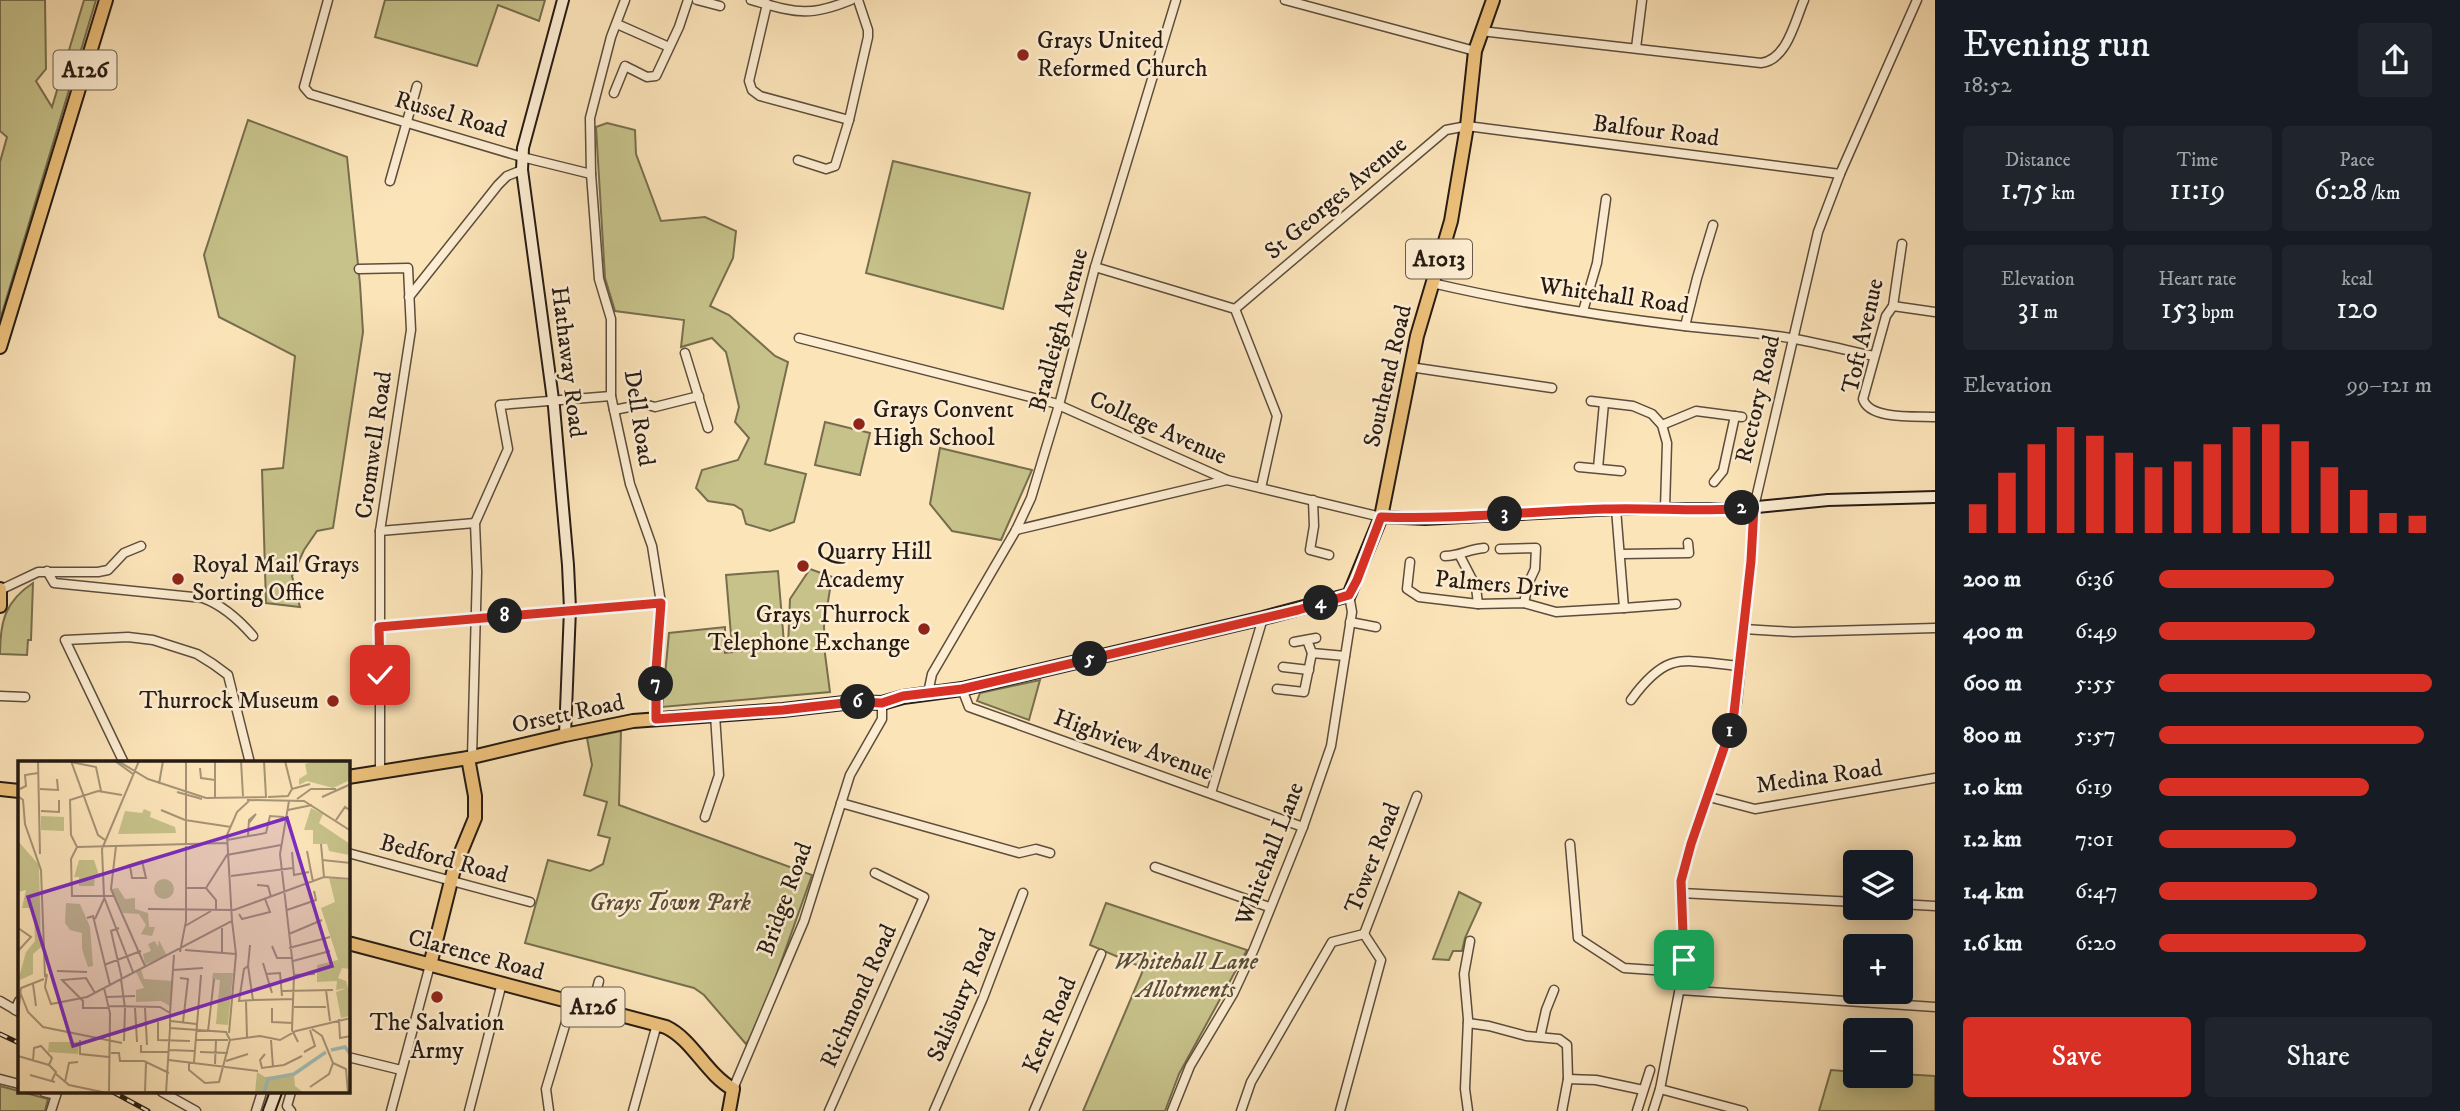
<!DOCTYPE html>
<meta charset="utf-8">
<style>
body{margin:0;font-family:"IM FELL DW Pica",serif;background:#20242c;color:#f1f3f6;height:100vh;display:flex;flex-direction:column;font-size:26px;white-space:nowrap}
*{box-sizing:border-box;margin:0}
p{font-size:23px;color:#9ea1a6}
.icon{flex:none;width:38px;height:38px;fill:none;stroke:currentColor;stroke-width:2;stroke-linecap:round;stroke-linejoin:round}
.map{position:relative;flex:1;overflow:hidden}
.details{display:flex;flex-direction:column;background:#171b24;width:525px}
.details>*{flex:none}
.tools{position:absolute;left:1843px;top:850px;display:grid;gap:14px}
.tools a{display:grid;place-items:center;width:70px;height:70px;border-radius:7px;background:#171b24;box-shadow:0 4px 18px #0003;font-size:35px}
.pin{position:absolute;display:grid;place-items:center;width:60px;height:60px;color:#fff;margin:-30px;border-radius:14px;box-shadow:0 4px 10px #0006}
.km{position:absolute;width:35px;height:35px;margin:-18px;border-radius:50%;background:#222;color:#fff;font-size:19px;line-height:35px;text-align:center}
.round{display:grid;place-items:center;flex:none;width:74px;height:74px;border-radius:7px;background:#20242c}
.summary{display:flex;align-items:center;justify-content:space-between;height:119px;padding:0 28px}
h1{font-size:38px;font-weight:600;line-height:52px}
.metrics{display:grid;grid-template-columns:repeat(3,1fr);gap:10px;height:119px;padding:7px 28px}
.metrics div{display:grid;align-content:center;border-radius:7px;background:#20242c;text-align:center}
.metrics b{font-size:30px;font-weight:600}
.metrics small{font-size:19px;font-weight:400}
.metrics p{font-size:19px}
.chart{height:196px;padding:14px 28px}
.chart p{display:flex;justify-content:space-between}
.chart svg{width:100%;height:126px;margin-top:7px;stroke:#d93025;stroke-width:6}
.button{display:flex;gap:14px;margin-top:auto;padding:14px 28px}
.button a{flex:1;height:80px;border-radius:7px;background:#d93025;color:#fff;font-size:28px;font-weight:600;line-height:80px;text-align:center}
.button a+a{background:#20242c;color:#f1f3f6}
ul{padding:0 28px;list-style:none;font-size:23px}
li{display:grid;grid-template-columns:112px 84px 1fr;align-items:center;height:52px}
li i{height:18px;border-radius:9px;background:#d93025}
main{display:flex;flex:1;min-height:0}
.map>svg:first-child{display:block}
</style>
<main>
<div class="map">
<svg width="1935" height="1111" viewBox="0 0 1935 1111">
<rect width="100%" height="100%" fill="#fce4b9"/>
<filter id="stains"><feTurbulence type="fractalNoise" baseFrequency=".00286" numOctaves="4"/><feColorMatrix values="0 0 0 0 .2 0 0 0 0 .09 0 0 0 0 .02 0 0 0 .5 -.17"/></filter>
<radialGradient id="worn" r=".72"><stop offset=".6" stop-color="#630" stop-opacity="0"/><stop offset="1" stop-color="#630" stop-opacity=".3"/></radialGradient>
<!-- green -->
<g fill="#c7c28a" stroke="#766e4e" stroke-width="2">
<path d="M0,0H45L46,69L36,81L52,107L84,0H96L0,320V162L7,137L0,131Z"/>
<path d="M385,0H545L539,21L498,5L477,66L375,37Z"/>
<path d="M248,120L347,157L360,284L363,332L333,528L317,531L304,550L292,576L300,607L266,603L262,470L283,468L295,356L219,317L204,255Z"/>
<path d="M607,123L635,130L636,154L661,221L705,217L736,231L733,258L710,306L729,315L775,356L788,362L765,464L806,474L794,522L770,531L746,524L742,510L734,505L708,501L696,488L702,470L738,460L749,438L735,422L739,407L726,352L712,338L681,347L684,320L615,311L605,278L596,127Z"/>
<path d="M893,161L1030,193L1003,309L866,273Z"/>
<path d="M825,422L870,433L860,475L815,465Z"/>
<path d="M940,448L1032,470L1001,540L952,531L930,504Z"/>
<path d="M810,569L832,577L824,626L825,654L830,692L662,707L669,633L725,627V653L788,646L790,599Z"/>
<path d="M778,571L784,643L732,647L726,575Z"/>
<path d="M33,583L31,640H28L27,655L0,654C0,622 5,601 33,583Z"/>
<path d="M1040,680L1029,720L977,701L980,693Z"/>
<path d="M621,731L619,805L812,875L758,1027L746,1044L704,995L694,988L525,943L548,860L590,871L603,864L610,838L598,835L607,802L584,795L592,765L587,738Z"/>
<path d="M1459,892L1481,903L1465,938L1462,951H1453L1449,960L1433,959Z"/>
<path d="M1106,903L1247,950L1179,1074L1165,1111H1083L1144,968L1090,945Z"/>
<path d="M1831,1070L1855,1072V1076H1900L1901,1074L1935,1076V1111H1819Z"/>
<path d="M0,1086L48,1099L45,1111H0Z"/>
</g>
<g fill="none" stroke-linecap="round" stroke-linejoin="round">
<!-- street casing -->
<g stroke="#5c4d3c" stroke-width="11">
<g id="street">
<path d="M328,0L304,87L310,94L522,157L591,174"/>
<path d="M625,0L611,37L590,118L591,174L599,279L611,319V396L630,484L652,546L661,603L656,670V719"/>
<path d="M697,0L720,6"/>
<path d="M751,0C795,12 807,18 851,0"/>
<path d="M1285,0L1475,51"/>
<path d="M767,4L749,81L752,90L760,96L849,120L868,37V30L858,0"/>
<path d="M617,24L669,47"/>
<path d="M1481,31L1761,63C1787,60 1795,21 1804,0"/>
<path d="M1636,48L1642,0"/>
<path d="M614,93L625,66L647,77L656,76L679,27L688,0"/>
<path d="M798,160L826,169L835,166L849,120"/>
<path d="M390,181L417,86"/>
<path d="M1902,244L1893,306L1886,316L1863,399C1869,420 1916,416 1935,417"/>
<path d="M1095,267L1235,309L1277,416L1261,488"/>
<path d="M359,269L408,268L411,330L380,531V771"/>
<path d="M1432,283C1514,302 1600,316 1684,326C1720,330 1755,332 1790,338C1818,343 1846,350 1874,356"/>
<path d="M409,297L498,185L507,176L522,170"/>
<path d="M1893,306L1935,312"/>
<path d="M1235,309L1446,130L1467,126L1840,174"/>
<path d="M1583,311L1597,263L1606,199"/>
<path d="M1685,326L1697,278L1713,225"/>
<path d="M799,338L1054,403L1227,480L1381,517"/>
<path d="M685,353L708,428"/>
<path d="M1410,367L1552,388"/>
<path d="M1591,401L1633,406L1652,414L1662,425L1667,443L1665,508"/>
<path d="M614,410L644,404L655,407L699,396"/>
<path d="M1662,425L1696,411L1742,417"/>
<path d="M1579,467L1621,471"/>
<path d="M1598,468L1604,403"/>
<path d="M1714,482L1723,471L1735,416"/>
<path d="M1313,500L1314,526L1310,550L1329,555"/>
<path d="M1016,530L1227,480"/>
<path d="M380,531L475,523"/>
<path d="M1500,549L1536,548L1535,569L1528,584L1524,603"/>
<path d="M1621,554L1689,553L1688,543"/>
<path d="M1445,556C1460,556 1469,549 1484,548"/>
<path d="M1460,556L1476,587L1478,604"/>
<path d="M1410,562L1407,589L1419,597L1478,604L1524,603L1556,612L1624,608L1616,509"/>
<path d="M47,571L54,583L203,598C222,605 240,621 253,636"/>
<path d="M0,590L38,572H98L108,570L124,553L141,546"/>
<path d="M1624,608L1676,604"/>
<path d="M1350,622L1376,627"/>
<path d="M379,627L661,603"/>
<path d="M1744,629L1793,632L1935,628"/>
<path d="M1307,640L1312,653L1345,656"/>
<path d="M1294,642L1316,638"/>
<path d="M1283,667L1309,670"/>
<path d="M962,689L969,707L1303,827"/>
<path d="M1277,689L1304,692L1312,653"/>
<path d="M928,693L932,674L1016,530L1031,498L1059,405L1095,267L1176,0"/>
<path d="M0,696L25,697"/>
<path d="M1631,700C1668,649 1683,661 1740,666"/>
<path d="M472,757L477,572L475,523L508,449L500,405L611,396"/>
<path d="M124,763L65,640L128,637L153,640L197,654L213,664L228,675L250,763"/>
<path d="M1211,793L1263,618"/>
<path d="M1709,797L1755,809L1935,778"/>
<path d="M841,803L1019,853L1036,849L1050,853"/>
<path d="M705,817L719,775L715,715"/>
<path d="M1570,844L1578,938L1624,968L1683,972"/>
<path d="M348,853L530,902"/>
<path d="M1155,867L1269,907"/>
<path d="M1681,893L1855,902"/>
<path d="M1900,904L1935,906"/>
<path d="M1364,934L1417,796"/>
<path d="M1680,990L1935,1007"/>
<path d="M0,1001L19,1012"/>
<path d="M592,1007L599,981"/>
<path d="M15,1010L19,1001"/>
<path d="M1468,1023L1489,1026L1526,1036L1559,1039L1567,1045L1568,1079L1562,1111"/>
<path d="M1540,1037L1546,1010L1554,990"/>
<path d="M348,1057L401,1070"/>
<path d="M0,1079L19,1084"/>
<path d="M1568,1079L1596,1080L1643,1090"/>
<path d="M733,1089L804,921L850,775L882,719V703"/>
<path d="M1660,1089L1743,1111"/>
<path d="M44,1092L56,1095"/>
<path d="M162,1092L196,1111"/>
<path d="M51,1111L57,1092"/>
<path d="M256,1111L262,1092"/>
<path d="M291,1111L287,1106L291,1092"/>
<path d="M391,1111L430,965"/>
<path d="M469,1111L502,983"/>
<path d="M549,1111L546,1089L572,1002"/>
<path d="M633,1111L657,1024"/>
<path d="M829,1111L924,897L875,873"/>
<path d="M934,1111L983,998L1023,893"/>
<path d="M1034,1111L1101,954"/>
<path d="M1172,1111L1190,1066L1233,994L1254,949L1303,827L1331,746L1352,612L1349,595"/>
<path d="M1241,1111L1251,1082L1332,942L1364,934L1381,960L1340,1111"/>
<path d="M1468,1111L1465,1089L1468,1019L1464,974L1470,941"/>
<path d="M1637,1111L1650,1070"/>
<path d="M1653,1111L1660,1089L1683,972L1681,881L1691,844L1733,722L1737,702L1751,561L1754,507L1818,232L1840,174L1917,0"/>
</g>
</g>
<!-- secondary casing -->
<g stroke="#261b13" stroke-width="14">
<g id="secondary">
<path d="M563,0L523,148L522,170L554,407L568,565L570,609L565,735"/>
<path d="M1381,517L1425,519L1616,509H1737L1828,500L1935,497"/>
<path d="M269,1111L276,1092"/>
</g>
</g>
<!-- primary casing -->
<g stroke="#261b13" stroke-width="16">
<g id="primary">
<path d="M0,347L106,0"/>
<path d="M0,589V606"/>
<path d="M348,777L468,758L565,735L633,721L783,710L853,702L882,703L903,697L962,689L1263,618L1349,595L1381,517L1417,336L1451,221L1467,126L1475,51L1493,0"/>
<path d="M0,789L19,791"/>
<path d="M348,943L666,1027C693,1040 706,1074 733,1089L729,1111"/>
<path d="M430,965L454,869L475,818V796L468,758"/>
</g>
</g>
<!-- street -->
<use href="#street" stroke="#fdedd2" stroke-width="8"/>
<!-- secondary -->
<use href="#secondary" stroke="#fdedd2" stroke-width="10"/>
<!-- primary -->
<use href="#primary" stroke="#eec27c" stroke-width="12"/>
<!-- rail casing -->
<g stroke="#261b13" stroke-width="5">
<g id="rail">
<path d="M0,1034L19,1043"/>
<path d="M113,1092L148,1111"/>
</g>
</g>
<!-- rail -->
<use href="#rail" stroke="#fdedd2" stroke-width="2.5" stroke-dasharray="8" stroke-linecap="butt"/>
</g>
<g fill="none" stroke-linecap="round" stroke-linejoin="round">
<!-- route casing -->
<g stroke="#fff" stroke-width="14">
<path id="route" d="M380,675L379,627L661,603L656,670V719L783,710L853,702L882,703L903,696L962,689L1298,610L1349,595L1357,580L1381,517C1455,520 1530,511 1604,509C1654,507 1705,513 1754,507L1751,561L1733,722L1691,844L1681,881L1684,960"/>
</g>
<!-- route -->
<use href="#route" stroke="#d93025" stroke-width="9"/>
</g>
<!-- markers -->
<g fill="#8f2418" stroke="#fdedd2" stroke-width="2.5">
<circle cx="1023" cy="55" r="7"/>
<circle cx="859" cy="424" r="7"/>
<circle cx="803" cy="566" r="7"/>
<circle cx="178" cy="579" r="7"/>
<circle cx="924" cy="629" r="7"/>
<circle cx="333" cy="701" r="7"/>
<circle cx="437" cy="997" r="7"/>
</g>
<g text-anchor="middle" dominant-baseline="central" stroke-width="5" stroke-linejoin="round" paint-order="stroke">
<!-- shield labels -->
<g fill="#fdedd2" stroke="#665a4c" stroke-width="2">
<rect x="53.5" y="50.5" width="63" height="39" rx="5"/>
<rect x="1406" y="239.5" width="66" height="39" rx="5"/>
<rect x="561.5" y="987.5" width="63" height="39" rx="5"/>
</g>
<g font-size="23" font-weight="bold" fill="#261b13">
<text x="85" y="70">A126</text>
<text x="1439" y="259">A1013</text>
<text x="593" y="1007">A126</text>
</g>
<!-- poi labels -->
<g font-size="24" fill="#261b13" stroke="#fdedd2" text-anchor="start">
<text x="1037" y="41">Grays United<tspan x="1037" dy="28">Reformed Church</tspan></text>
<text x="873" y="410">Grays Convent<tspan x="873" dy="28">High School</tspan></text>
<text x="817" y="552">Quarry Hill<tspan x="817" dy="28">Academy</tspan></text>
<text x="192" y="565">Royal Mail Grays<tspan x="192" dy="28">Sorting Office</tspan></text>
<text x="910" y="615" text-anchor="end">Grays Thurrock<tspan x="910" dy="28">Telephone Exchange</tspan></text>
<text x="319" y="701" text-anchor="end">Thurrock Museum</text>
<text x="437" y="1023" text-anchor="middle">The Salvation<tspan x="437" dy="28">Army</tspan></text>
</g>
<!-- street labels -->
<g font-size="24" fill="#261b13" stroke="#fdedd2">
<text transform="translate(451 115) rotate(16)">Russel Road</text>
<text transform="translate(1656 131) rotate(7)">Balfour Road</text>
<text transform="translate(1336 198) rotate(-40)">St Georges Avenue</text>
<text transform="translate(1614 296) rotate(8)">Whitehall Road</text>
<text transform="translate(1059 330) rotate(-75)">Bradleigh Avenue</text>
<text transform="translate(1863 336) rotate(-77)">Toft Avenue</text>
<text transform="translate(568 362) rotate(83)">Hathaway Road</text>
<text transform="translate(1388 376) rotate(-77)">Southend Road</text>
<text transform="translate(1758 399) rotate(-77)">Rectory Road</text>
<text transform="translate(639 418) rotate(81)">Dell Road</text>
<text transform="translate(1158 428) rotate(24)">College Avenue</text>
<text transform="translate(374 445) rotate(-82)">Cromwell Road</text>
<text transform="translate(1502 585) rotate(5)">Palmers Drive</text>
<text transform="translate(568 714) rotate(-12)">Orsett Road</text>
<text transform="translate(1133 745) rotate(20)">Highview Avenue</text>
<text transform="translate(1819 777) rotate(-8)">Medina Road</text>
<text transform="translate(1270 854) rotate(-69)">Whitehall Lane</text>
<text transform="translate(1373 858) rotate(-69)">Tower Road</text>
<text transform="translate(444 859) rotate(15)">Bedford Road</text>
<text transform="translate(785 899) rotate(-70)">Bridge Road</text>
<text transform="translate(476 955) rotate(15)">Clarence Road</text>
<text transform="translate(962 995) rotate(-67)">Salisbury Road</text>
<text transform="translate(859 996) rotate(-66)">Richmond Road</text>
<text transform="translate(1050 1025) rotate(-67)">Kent Road</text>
</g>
<!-- park labels -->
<g font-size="24" font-style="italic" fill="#564d37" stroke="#fdedd2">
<text x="670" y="903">Grays Town Park</text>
<text x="1186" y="962">Whitehall Lane<tspan x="1186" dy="28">Allotments</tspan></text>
</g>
</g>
<!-- overview -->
<g transform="translate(18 761)">
<rect width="332" height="332" fill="#fce4b9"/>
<path d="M297,0H332V19L315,27L289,20L281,24V18L289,13L287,3ZM293,47L305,53L301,62L332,83L331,94L311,90L309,83H295V69H286ZM126,48L133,51L132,56L157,66L158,72L100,73L107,50L124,52ZM23,55L46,56V70L23,69ZM0,80L21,104L23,186L15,193V213L0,220L8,191L17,180L16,154L12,147H4L8,129L0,131ZM61,99H76L82,117L77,116L76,125H61V116H56ZM311,117L332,119V208L324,207L320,217L328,220L330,227L318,229L319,220L299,221V204L320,199L303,147L317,141ZM136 128a10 10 0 1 1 20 0a10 10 0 1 1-20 0ZM100,127L107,138L117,137V148L130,152L131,166H137L134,175L123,173L128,164L121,153L105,152L94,128ZM48,142L62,143L72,166L75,205L70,206L64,188V172L52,169L47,162ZM141,179L149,195L127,203L125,193L133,190L130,183L137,180L140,186ZM123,208L126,218L154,220L152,245L143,240L118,241V229L126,227L118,211ZM195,212H215L210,264L198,263L202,219L194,218ZM332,226V255L323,257L318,231ZM31,281H61L60,293L30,291ZM239,311L247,316L276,313L277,325L286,332H237Z" fill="#c7c28a"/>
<path fill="none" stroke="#a1bdb7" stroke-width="3.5" d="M313,289L327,286L333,294M246,332L250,318L276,313L308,291"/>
<path fill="none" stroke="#a69477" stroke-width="2" d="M20,0L22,93M53,0L80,74L87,79M97,0L115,13M100,0L130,18L188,37L248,36L246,0M197,0V38M223,0L225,35M267,0L274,28L292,23M53,1L78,6L83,30M182,7L183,17L197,19M141,23L145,0M2,28L8,25L7,14L20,12M22,28L40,29L39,18M159,31L184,38M0,35L5,39L7,63L23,109L27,216M250,36L270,35L274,28M304,36L333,23M279,38L293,28H318M229,39L286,40L333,70M271,40L262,93L276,214L274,269L280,281M143,49L167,59L213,66M270,49L294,44M23,50L41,51V39M318,59L327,46L333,50M230,75L231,59L238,53L231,62M209,79L248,72L252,55L266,56M303,83L306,116M98,85L93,128L127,205M59,86L209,82M59,86L53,74L52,39L80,30L104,34M59,86L53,98L54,135H96M289,90L295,121M274,91L276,114L291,111M304,99L333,102M109,105L124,100L128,117H114L112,105M213,115L275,107M239,124L250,125L253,136M167,127H188L198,139V150M188,127L209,94L263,84M130,148L216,149L306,116L333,118M269,149L298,139L296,130M221,153L224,158L252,151L247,138M69,157L75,155L92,224M77,158L86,138M167,165L193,150M0,167L13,176L0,190M101,167L93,170L104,218M204,167V192M271,173L304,159M254,185L259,197H275M271,187L312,176M167,189L218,193M162,191L168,160V0M275,200L312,190M245,202L254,232M86,204L123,190M230,205L235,239L221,240L226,208ZM230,205L232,184M155,209L185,207M39,210L69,211M115,211L86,136L84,88L121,0M29,213L27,226L33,243L69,236L214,160L209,74L219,51L232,39M248,213L262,212L264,235M276,214L297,213M162,217L170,218L165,261M103,218L107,247M15,223L18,245M86,227L92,252L91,330M308,229L312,260M264,230L315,229M2,231L10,251L25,266L104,282M77,232L68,217L44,219L65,240V247H90M89,236L117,235M235,239L276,238M228,240L229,276M90,245L142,246L152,252V267L208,271L212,279L242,275L262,279L278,270L333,257M276,246H308M117,247L119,281M127,247L129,284M254,247V261L275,262M152,252L156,194M0,255L3,227L26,218M321,258L322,277L333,275M153,260L178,263M140,261V279L172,280M190,270L196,218M211,272L218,193L214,160M62,279V293L91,296M177,279H210M253,279L255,306M106,280L107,247M123,284V291H150M151,289L177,290M182,291L210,292M286,291L297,285L292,269M93,292H101L102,300H126L151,312M247,293L242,299L244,307L266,304L284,295M0,295L31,304L38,311L34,319M151,299L240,310M15,300L16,287L23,285L34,297L31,304M208,300L230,293M171,301V309L187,322L201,321L212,279M176,301L183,214M315,302L328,308L330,332M197,303L198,279M38,313L51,324L89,332M12,314L37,321M47,321L51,302L60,301M292,326L311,313L315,302L304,275L294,268M127,331L128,301M93,332L148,331M148,332L152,267"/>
<path fill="#7b2cbf" fill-opacity="0.15" stroke="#7b2cbf" stroke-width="3.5" d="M269,57L314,205L55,285L10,136Z"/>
<rect width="332" height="332" fill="none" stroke="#261b13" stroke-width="3.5"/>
</g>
<rect width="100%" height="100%" filter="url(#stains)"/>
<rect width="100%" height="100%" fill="url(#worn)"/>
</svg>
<div class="tools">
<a><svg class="icon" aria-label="layers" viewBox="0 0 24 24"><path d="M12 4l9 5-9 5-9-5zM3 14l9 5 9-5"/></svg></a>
<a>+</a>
<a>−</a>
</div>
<div class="pin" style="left:1684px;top:960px;background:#1e9e55"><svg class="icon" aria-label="arrive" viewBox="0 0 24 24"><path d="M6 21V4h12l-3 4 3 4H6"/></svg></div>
<div class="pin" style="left:380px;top:675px;background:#d93025"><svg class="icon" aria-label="check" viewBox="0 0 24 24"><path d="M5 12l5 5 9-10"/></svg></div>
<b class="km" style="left:1730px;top:731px">1</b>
<b class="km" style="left:1742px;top:508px">2</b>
<b class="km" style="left:1505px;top:514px">3</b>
<b class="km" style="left:1321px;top:603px">4</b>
<b class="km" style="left:1090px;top:659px">5</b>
<b class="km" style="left:858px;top:702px">6</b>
<b class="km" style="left:656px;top:684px">7</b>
<b class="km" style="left:505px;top:616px">8</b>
</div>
<section class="details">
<div class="summary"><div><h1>Evening run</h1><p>18:52</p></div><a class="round"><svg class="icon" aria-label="share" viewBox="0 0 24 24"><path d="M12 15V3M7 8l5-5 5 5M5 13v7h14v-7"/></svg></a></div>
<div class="metrics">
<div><p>Distance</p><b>1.75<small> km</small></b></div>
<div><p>Time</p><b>11:19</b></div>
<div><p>Pace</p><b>6:28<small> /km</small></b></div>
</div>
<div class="metrics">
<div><p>Elevation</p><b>31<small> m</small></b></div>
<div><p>Heart rate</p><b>153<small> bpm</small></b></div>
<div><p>kcal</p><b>120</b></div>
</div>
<div class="chart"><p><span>Elevation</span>99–121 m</p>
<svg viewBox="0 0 160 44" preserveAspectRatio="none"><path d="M5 44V34M15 44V23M25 44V13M35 44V7M45 44V10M55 44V16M65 44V21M75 44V19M85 44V13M95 44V7M105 44V6M115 44V12M125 44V21M135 44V29M145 44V37M155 44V38"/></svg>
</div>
<ul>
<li><b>200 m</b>6:36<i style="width:64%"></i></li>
<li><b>400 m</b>6:49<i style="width:57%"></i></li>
<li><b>600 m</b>5:55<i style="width:100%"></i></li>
<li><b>800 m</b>5:57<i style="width:97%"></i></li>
<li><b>1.0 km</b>6:19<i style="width:77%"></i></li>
<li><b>1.2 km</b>7:01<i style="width:50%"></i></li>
<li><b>1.4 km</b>6:47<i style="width:58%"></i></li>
<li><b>1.6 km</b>6:20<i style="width:76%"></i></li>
</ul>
<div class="button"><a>Save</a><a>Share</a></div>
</section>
</main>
